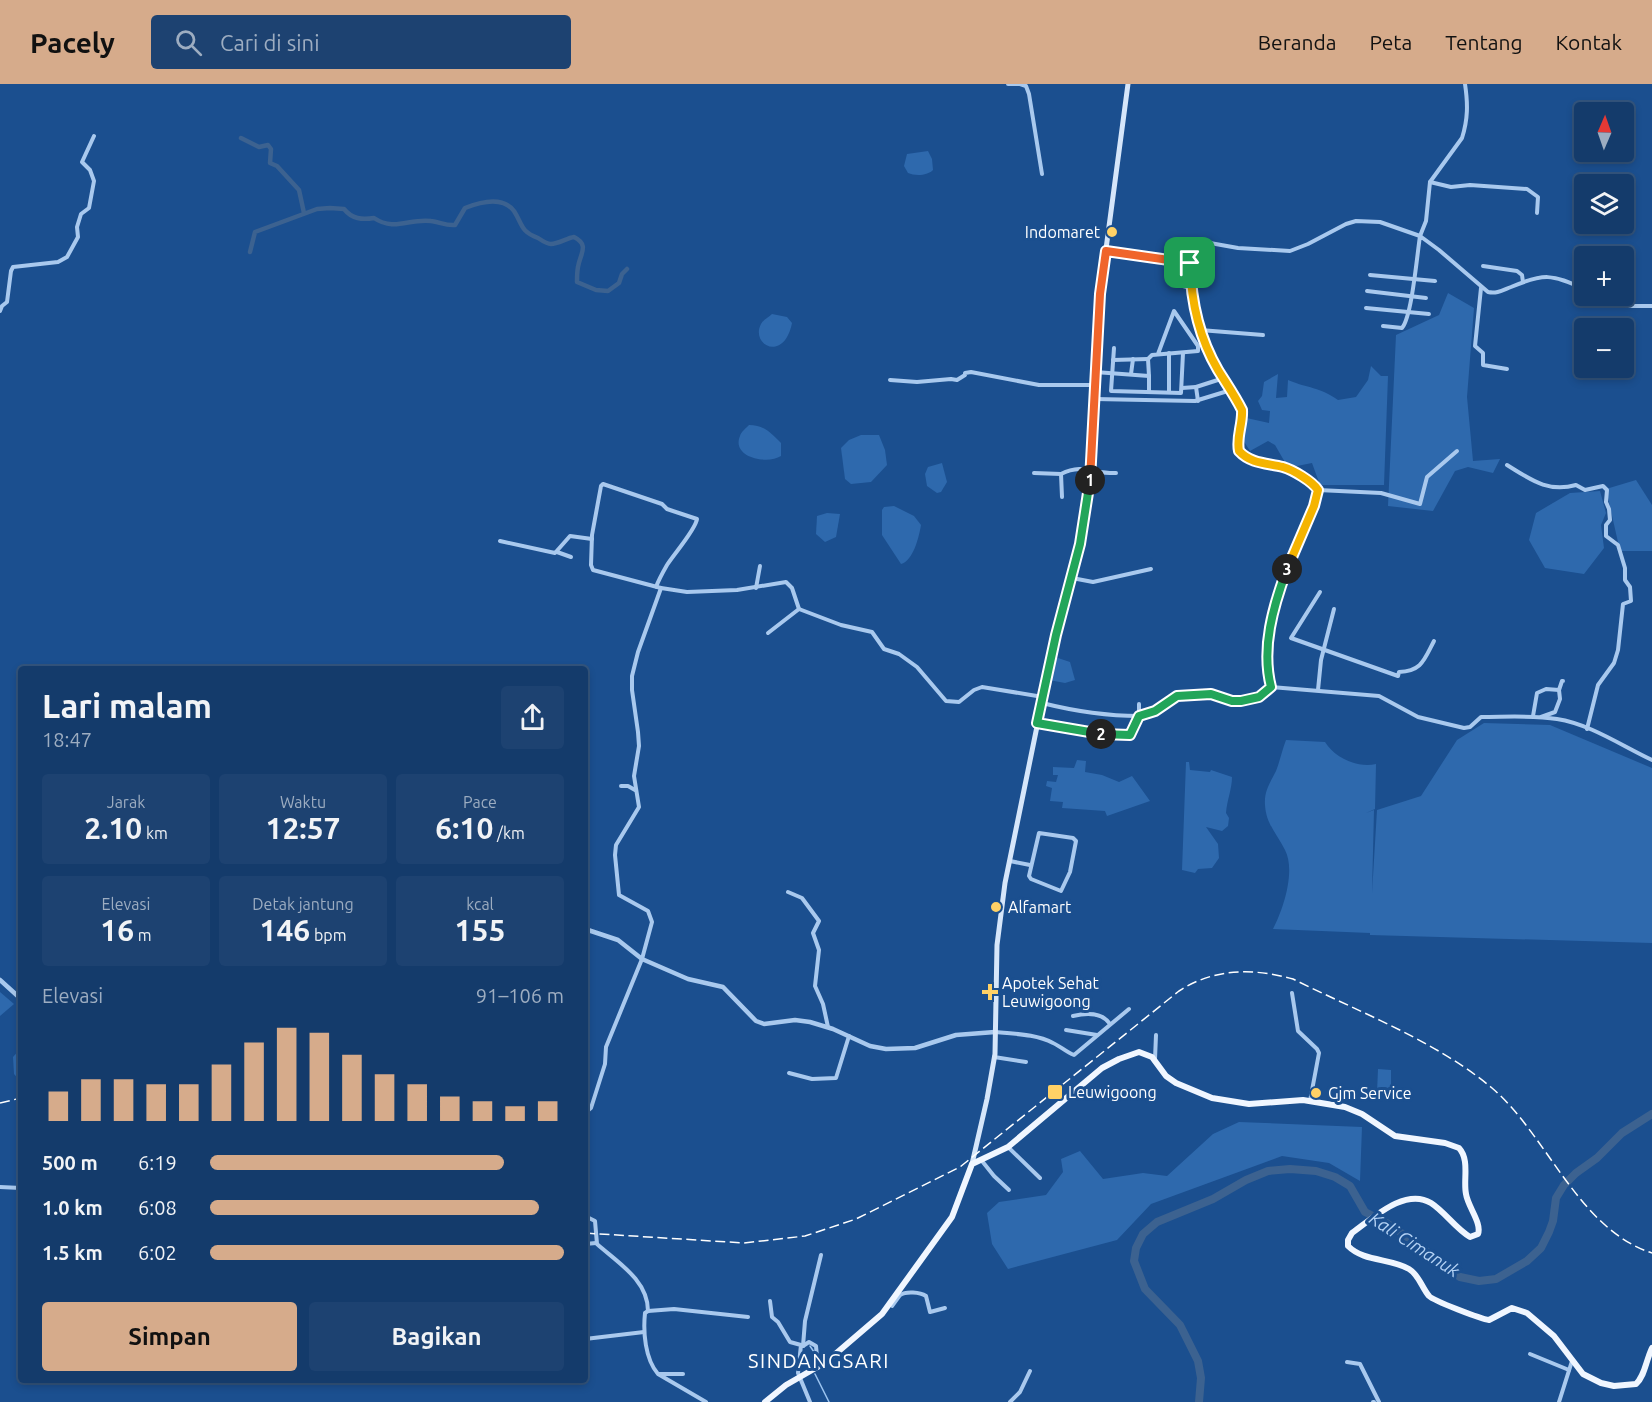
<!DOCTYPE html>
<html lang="id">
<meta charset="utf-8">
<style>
body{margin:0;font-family:Ubuntu,sans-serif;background:#1d4271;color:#f1f3f6;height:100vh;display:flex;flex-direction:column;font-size:22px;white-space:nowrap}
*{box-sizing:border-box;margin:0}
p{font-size:20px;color:#9dadc1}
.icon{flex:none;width:33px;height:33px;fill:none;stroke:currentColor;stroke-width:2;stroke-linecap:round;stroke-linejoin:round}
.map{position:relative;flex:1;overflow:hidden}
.details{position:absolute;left:18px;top:582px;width:570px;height:717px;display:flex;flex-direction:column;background:#143b6b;border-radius:6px;box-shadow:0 3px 9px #0003,0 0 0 2px #33557e}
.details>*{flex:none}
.needle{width:39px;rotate:2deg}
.controls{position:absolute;left:1574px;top:18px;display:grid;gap:12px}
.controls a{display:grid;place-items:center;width:60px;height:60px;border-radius:6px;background:#143b6b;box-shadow:0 3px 9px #0003,0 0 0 2px #33557e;font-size:30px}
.pin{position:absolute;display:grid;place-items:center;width:51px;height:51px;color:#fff;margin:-26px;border-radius:12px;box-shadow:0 3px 9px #0006}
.km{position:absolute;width:30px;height:30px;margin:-15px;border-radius:50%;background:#222;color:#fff;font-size:16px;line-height:30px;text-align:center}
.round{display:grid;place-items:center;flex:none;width:63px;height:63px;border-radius:6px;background:#1d4271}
.head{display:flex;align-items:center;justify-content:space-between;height:102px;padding:0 24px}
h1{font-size:33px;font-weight:600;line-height:45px}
.metrics{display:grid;grid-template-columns:repeat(3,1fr);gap:9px;height:102px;padding:6px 24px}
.metrics div{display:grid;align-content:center;border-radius:6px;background:#1d4271;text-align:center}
.metrics b{font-size:30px;font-weight:600}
.metrics small{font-size:16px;font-weight:400}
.metrics p{font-size:16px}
.chart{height:168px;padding:12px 24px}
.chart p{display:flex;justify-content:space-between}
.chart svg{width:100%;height:108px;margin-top:6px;stroke:#d6ab8b;stroke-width:6}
.cta{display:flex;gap:12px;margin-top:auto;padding:12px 24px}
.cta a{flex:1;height:69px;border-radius:6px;background:#d6ab8b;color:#111;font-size:24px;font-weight:600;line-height:69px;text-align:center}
.cta a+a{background:#1d4271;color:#f1f3f6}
ul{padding:0 24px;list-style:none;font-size:20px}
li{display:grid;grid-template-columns:96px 72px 1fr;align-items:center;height:45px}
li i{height:15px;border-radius:8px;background:#d6ab8b}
header{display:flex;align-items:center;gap:36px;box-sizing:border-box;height:84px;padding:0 30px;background:#d6ab8b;color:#111}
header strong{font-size:28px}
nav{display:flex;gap:33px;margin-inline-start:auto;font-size:21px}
.search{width:420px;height:54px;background:#1d4271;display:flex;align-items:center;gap:15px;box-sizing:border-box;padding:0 21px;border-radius:6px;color:#9dadc1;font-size:22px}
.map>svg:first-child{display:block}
</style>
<header>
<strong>Pacely</strong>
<div class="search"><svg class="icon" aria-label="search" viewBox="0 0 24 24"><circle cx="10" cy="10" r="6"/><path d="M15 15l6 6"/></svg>Cari di sini</div>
<nav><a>Beranda</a><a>Peta</a><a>Tentang</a><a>Kontak</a></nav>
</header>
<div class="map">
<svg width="1652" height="1318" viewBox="0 0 1652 1318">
<rect width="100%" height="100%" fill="#1b4f8f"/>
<!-- green -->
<g fill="#2e69ad">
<path d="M928,67L932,75L933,86C927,92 915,92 908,89L904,82L907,70Z"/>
<path d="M1448,209L1474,224L1467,313L1473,377L1500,375L1493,389L1468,383L1455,387L1433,427L1388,422L1396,251L1439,231Z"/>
<path d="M772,230L787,233L792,239C784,279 750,261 761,240C763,236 769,233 772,230Z"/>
<path d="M1371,282L1381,292H1388L1384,401H1320L1312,379L1297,382L1286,380L1275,361L1268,357L1250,367L1243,356L1242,333L1269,339L1270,327L1262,326L1258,317L1262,312L1264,298L1278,290L1276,314L1287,313L1288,296C1309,305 1318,302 1338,316L1356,313L1368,296Z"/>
<path d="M749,341C764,341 771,349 781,359V372C767,381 731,373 740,352C741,348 746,344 749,341Z"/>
<path d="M861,351H879L885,366L887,381L871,398L851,400L845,395L841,364L849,356Z"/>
<path d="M942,379L947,398L941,408L937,409L927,402L925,390L928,383Z"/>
<path d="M1636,396L1652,421V467H1620L1606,405Z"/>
<path d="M1600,407L1606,429L1601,441L1604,464L1584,490L1545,484L1529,456L1536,429L1570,409Z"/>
<path d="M894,422L914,432L921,441C919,453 913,477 901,480L882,451V426L884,423Z"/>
<path d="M827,429L840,430L836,453L825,458L816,450L817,432Z"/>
<path d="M1055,573L1070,578L1075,596L1065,599L1049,596Z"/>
<path d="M1484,639L1550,641L1652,684V859L1370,851V849L1273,845C1283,826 1296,787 1285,766C1277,750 1266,740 1265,721C1264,707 1270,699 1276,687C1280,677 1282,666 1286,656L1325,658C1335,674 1357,684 1376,680L1375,725L1366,729L1374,726L1372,809L1377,726L1421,712L1457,656Z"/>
<path d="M1077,676L1086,677L1085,688L1102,691L1119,698L1132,692L1150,717L1107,732L1105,727L1062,724L1063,718L1050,717L1052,704L1046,702L1047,697L1056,698L1058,691H1053V683L1074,684Z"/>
<path d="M1186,678H1189L1190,686L1210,688L1211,686L1232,693C1232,705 1227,716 1226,729L1229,734L1228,742L1222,747L1206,743L1218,760L1219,774L1212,784L1198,785L1195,789L1182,786Z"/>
<path d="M0,908L14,920L0,932Z"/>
<path d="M21,964V998L14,990L13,973Z"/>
<path d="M1378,985L1391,986V1010L1377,1009Z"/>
<path d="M1239,1038L1362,1043L1360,1097L1329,1079L1282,1072L1151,1120L1117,1156L1008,1185L992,1160L987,1129L999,1118L1046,1111L1063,1088L1061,1075L1080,1067L1103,1095L1143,1089L1167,1092L1213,1050Z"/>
</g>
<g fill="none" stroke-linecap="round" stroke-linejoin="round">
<!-- stream -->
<g stroke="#9cc4f0" stroke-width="1.5">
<path d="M810,1262L814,1268L813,1284"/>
<path d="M815,1290L829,1318"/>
</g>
<!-- canal -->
<g stroke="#3c6290" stroke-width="4.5">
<path d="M241,54L259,63L268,61L271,65L270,79L277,82L299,106L304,129"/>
<path d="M250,168L255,148L317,125L330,124L344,125C352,135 362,136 374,134C395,148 409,134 431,137C440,138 446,142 455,141L465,124C480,118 503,112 514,127C523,141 520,147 538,154C541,156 547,160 551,160C558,160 567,154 574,153C590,161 580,170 578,183C577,188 577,193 577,198L596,206L608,207L619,199L622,190L627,185"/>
</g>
<!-- river -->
<path stroke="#3c6290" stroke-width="8" d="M1199,1318L1201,1294L1198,1277L1180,1241L1145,1205L1134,1177L1136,1164L1143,1150L1157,1138L1213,1115L1246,1096L1268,1087L1290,1085L1316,1087L1335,1093L1350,1102L1365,1128L1385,1138L1413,1157L1460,1193L1479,1197L1496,1195L1527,1177L1541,1164L1549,1148L1553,1137L1556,1114L1564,1101L1576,1089L1597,1074L1622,1049L1652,1030"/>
<!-- minor -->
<g stroke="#a9c9ee" stroke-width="4">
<path d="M1008,0H1019"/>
<path d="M1020,0L1026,2L1029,10L1042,90"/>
<path d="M1430,98L1451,103L1470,101L1527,105L1538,113L1537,129"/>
<path d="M1106,167L1190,179L1195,177L1205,161L1210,159L1238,164L1290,167L1308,160L1346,140L1356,137L1380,138L1420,152L1426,137L1430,98L1462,54C1468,35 1468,20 1465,0"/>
<path d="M1190,179C1191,217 1198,252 1218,285C1226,298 1237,311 1242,326C1246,339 1235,353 1239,367C1251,380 1267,379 1283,383C1294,385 1311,397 1318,406C1317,424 1305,442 1298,458C1278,502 1259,555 1271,603"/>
<path d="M1483,182L1517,187L1522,191L1523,198"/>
<path d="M1370,191L1435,197"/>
<path d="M1176,200L1190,204"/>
<path d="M1481,204L1475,262L1483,269V281L1507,285"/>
<path d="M1367,207L1426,214"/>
<path d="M1599,212L1620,222H1652"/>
<path d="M1366,224L1429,230"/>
<path d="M0,227L2,222L7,218L11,187L13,183L58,178L67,173L78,153L77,143L81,130L89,124L94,97L90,86L82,78L94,52"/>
<path d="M1383,242L1402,244C1412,232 1417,171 1420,152L1439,166L1488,208C1497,210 1503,206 1511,203C1544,189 1552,190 1584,205"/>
<path d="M1200,246L1263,251"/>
<path d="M1114,264L1111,307L1181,309L1183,269"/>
<path d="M1113,276L1148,275"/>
<path d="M1095,288L1149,292L1148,275L1152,271L1198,267V262L1174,227L1158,270"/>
<path d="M1131,290L1133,275"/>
<path d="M1149,292V308"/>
<path d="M890,296L917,298L951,295L957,296L965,291V289L971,288L1039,301H1095"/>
<path d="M1182,304L1196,303"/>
<path d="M1169,308V269"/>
<path d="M1095,315L1195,317L1231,306"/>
<path d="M1198,317L1196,303L1224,294"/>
<path d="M1507,381C1530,395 1547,409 1576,401L1585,406L1603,402L1607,406L1606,418L1609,425L1610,436L1606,441V452L1618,461L1625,484V496L1630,503L1631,517L1623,520L1618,566L1614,579L1598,601L1587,645"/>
<path d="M1034,389L1061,390"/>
<path d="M1318,406L1381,409L1420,420L1427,393L1457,367"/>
<path d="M1062,413L1061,390C1083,379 1094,390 1116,389"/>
<path d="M500,457L555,469L570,452L592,455"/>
<path d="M557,468L571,473"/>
<path d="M1072,494L1093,498L1151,485"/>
<path d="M656,503C659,495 663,488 667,481C674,470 696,445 697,435L667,425L662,420L603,400L601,402L592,451L591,481L593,486L661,504L687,508L737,506L786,498L792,504L799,525L841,541L872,548L884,565L899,570L917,583L946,617L959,618L974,606L982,603L1043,613"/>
<path d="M756,504L760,482"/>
<path d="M1320,508L1291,554L1398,592L1399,588C1422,587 1424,576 1434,557"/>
<path d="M768,549L799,525"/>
<path d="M1318,606L1321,576L1334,525"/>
<path d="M1042,619C1074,627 1106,632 1139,632V620"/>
<path d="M1533,632L1537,609L1546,605L1559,606L1562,597H1563"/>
<path d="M1541,633L1555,628L1560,615L1559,606"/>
<path d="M1037,639L1104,650L1129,652L1133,648L1139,632L1155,627L1177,612L1211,610L1223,615L1241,617L1259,613L1271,603L1379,612L1418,633L1464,644L1470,643L1481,633C1506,633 1532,631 1557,635C1590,640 1622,662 1652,676"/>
<path d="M621,702H628L635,706"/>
<path d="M1039,749L1073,754L1076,757L1070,788L1061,807L1031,795L1029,792Z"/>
<path d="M1010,777L1030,781"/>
<path d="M788,808L802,814L819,837L813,849L819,866L815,902L823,920L828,943"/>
<path d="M1292,909L1298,947L1317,965L1319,969L1310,1017"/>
<path d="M1073,932C1086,929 1102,928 1110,940"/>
<path d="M1066,946L1097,951"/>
<path d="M996,948C1014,950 1036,950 1053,959C1060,962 1066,968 1074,971L1129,925"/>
<path d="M994,973L1026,978"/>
<path d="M1155,975L1156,951"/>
<path d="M789,989L812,995L836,994L849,952"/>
<path d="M585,1029L591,1024L605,980L606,963L642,875L652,838L648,827L619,811L615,771L616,761L639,723L634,692L639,662L638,648L632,606V592L638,568L661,504"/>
<path d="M1008,1063L1040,1094"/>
<path d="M982,1077L994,1092L1009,1106"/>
<path d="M0,1103L21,1104"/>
<path d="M585,1132L595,1137L597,1160C617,1178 648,1196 648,1227"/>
<path d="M585,1160L596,1159"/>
<path d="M770,1217L772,1233L778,1238L790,1258L801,1261L798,1289L810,1318"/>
<path d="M892,1222L900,1211C906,1207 920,1208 926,1212L930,1228L945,1224"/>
<path d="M585,1255L644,1248"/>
<path d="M803,1262L805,1237L821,1171"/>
<path d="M803,1262L809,1258L816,1262L818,1284"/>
<path d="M1530,1270L1569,1286"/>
<path d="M1347,1278L1360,1280L1379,1318"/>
<path d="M659,1290H683"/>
<path d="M706,1318L658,1290C645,1275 643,1248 645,1229L648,1227L674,1225L748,1233"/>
<path d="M1010,1318L1020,1308L1030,1287"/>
<path d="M1373,1318H1374"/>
<path d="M1559,1318L1572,1277"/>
</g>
<!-- tertiary -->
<g stroke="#a9c9ee" stroke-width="4.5">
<path d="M585,845L618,856L642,875L688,895L723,903L756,937L764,940L795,936L810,938L833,945L870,962L886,965L915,964L956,951L995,948"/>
<path d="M0,896L21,915"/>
</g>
<!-- secondary -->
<path stroke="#d6e6fa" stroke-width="5" d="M972,1080L987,1015L995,970L997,861L1005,799L1051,574L1076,478L1088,414L1094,351L1095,288L1100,210L1128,0"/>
<!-- primary -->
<path stroke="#f0f6ff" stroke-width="6" d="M765,1318L786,1301L826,1278L882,1230L952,1133L972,1080L1008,1063L1102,984L1119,975L1139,968L1152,973L1166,992L1176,999L1212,1014L1249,1020L1303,1016L1345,1023L1362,1030L1395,1052L1445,1059L1459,1064C1470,1076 1463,1096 1466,1110C1468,1123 1482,1139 1478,1150L1470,1153C1455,1144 1445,1128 1431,1119C1405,1103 1372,1135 1352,1149L1348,1156V1162C1364,1178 1390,1174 1409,1185C1419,1191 1422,1204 1429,1212C1434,1217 1481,1235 1489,1236L1512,1224L1527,1229L1554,1252L1583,1290L1601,1299L1614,1302L1636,1300C1645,1292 1646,1276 1652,1264"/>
<!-- rail -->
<g stroke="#fff" stroke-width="1.5" stroke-dasharray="10 4.5" stroke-linecap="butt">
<path d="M0,1019L21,1014"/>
<path d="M585,1149L744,1159L805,1152L856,1135L960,1083L1179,907C1214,884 1254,884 1293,895C1359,928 1436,957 1492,1004C1548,1052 1578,1145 1652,1169"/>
</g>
</g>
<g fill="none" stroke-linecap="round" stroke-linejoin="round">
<!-- split-1 casing -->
<g stroke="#fff" stroke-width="12">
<path id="split-1" d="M1090,396L1100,210L1106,167L1190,179"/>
</g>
<!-- split-2 casing -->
<g stroke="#fff" stroke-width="12">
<path id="split-2" d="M1090,396L1080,460L1056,551L1037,639L1101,650"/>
</g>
<!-- split-3 casing -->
<g stroke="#fff" stroke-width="12">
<path id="split-3" d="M1101,650L1130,651L1139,632L1155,627L1177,612L1211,610L1232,617H1241L1259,613L1271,603C1261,564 1273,523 1287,485"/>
</g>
<!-- split-4 casing -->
<g stroke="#fff" stroke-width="12">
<path id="split-4" d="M1190,179C1191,217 1198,252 1218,286C1226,299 1235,312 1242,326C1243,340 1236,353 1239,367C1251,380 1267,379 1283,383C1293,386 1312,397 1318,406L1314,422L1287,485"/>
</g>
<!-- split-1 -->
<use href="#split-1" stroke="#f0652b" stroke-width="8"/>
<!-- split-2 -->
<use href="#split-2" stroke="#22a559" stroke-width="8"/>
<!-- split-3 -->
<use href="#split-3" stroke="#22a559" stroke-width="8"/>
<!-- split-4 -->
<use href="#split-4" stroke="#f5b400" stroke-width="8"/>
</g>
<!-- markers -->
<g fill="#ffd166" stroke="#1b4f8f" stroke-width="2">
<circle cx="1112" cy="148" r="6"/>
<circle cx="996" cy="823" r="6"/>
<path d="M987 899h6v6h6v6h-6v6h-6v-6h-6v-6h6z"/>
<rect x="1047" y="1000" width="16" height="16" rx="3"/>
<circle cx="1316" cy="1009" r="6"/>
</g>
<g text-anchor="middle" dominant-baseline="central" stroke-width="6" stroke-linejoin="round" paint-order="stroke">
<!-- poi labels -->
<g font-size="16" fill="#fff" stroke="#1b4f8f" text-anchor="start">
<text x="1100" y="148" text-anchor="end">Indomaret</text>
<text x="1008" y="823">Alfamart</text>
<text x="1002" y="899">Apotek Sehat<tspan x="1002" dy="18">Leuwigoong</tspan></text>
<text x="1068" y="1008">Leuwigoong</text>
<text x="1328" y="1009">Gjm Service</text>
</g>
<!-- water labels -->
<g font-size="18" font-style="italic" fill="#b5d3f5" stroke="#1b4f8f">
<text transform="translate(1415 1160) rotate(33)">Kali Cimanuk</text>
</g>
<!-- quarter labels -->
<g font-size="20" letter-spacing="1.5" fill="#fff" stroke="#1b4f8f">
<text x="819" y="1276">SINDANGSARI</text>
</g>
</g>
</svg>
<div class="controls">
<a><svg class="needle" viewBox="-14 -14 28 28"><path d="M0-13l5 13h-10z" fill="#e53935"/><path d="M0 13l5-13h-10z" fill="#9dadc1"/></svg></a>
<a><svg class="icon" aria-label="layers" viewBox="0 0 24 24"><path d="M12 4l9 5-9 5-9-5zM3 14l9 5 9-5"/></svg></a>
<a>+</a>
<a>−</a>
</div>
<div class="pin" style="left:1190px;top:179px;background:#1e9e55"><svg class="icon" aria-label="arrive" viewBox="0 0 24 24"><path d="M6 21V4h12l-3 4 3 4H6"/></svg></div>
<b class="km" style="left:1090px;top:396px">1</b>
<b class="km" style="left:1101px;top:650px">2</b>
<b class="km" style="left:1287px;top:485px">3</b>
<section class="details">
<div class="head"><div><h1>Lari malam</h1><p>18:47</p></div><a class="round"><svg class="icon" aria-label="share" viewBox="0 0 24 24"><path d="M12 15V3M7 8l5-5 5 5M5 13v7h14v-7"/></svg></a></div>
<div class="metrics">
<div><p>Jarak</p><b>2.10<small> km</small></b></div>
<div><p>Waktu</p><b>12:57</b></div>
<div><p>Pace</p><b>6:10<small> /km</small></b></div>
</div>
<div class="metrics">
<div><p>Elevasi</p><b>16<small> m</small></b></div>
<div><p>Detak jantung</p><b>146<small> bpm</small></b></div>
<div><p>kcal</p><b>155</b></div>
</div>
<div class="chart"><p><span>Elevasi</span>91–106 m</p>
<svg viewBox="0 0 160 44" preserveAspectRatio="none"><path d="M5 44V32M15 44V27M25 44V27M35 44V29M45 44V29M55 44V21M65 44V12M75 44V6M85 44V8M95 44V17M105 44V25M115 44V29M125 44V34M135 44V36M145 44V38M155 44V36"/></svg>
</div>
<ul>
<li><b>500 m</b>6:19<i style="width:83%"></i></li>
<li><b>1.0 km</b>6:08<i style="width:93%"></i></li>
<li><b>1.5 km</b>6:02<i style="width:100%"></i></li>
</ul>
<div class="cta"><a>Simpan</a><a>Bagikan</a></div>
</section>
</div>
